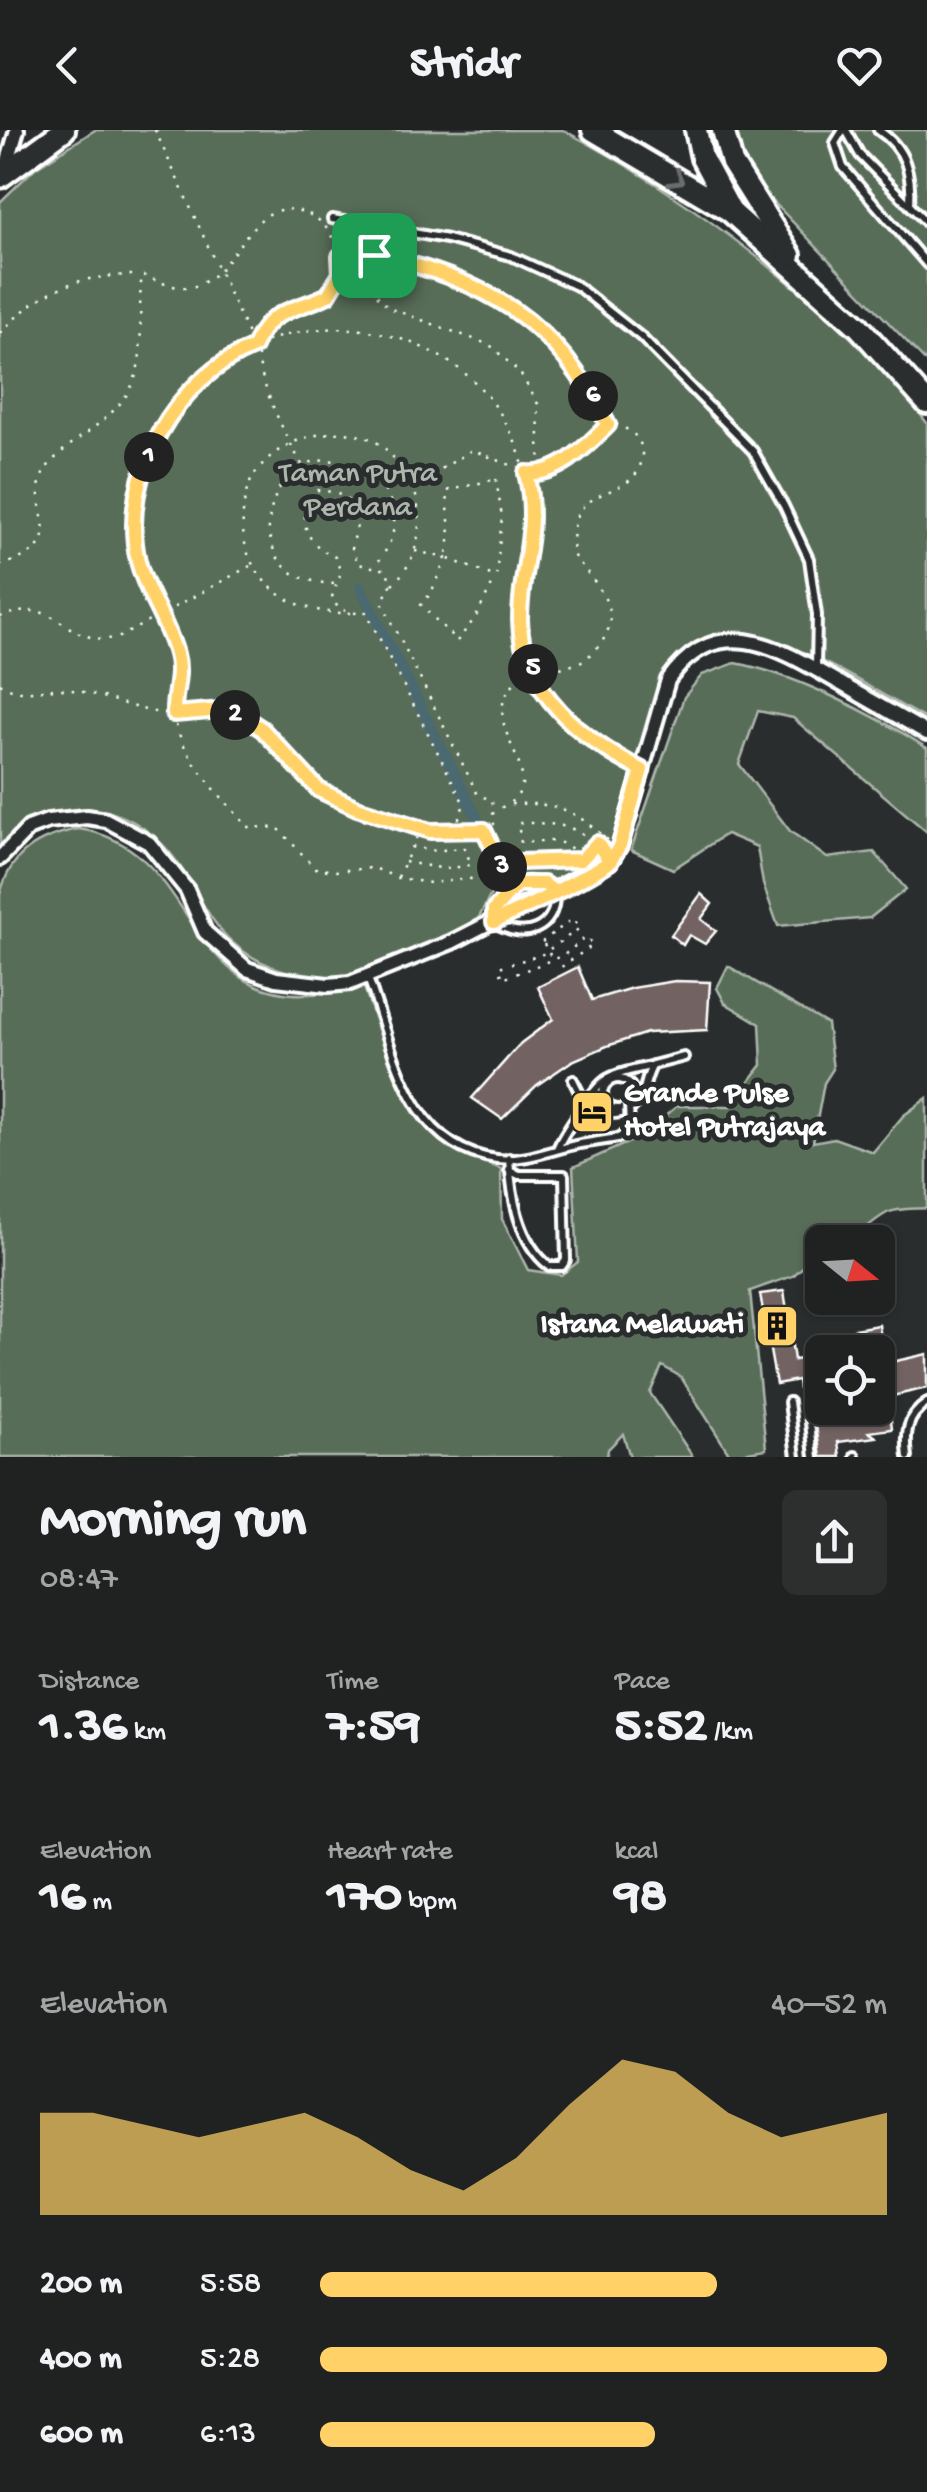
<!DOCTYPE html>
<meta charset="utf-8">
<style>
body{margin:0;font-family:"Gochi Hand",sans-serif;background:#2d2f2f;color:#f1f3f6;height:100vh;display:flex;flex-direction:column;font-size:38px;white-space:nowrap}
*{box-sizing:border-box;margin:0}
p{font-size:32px;color:#a2a4a5}
.icon{flex:none;width:55px;height:55px;fill:none;stroke:currentColor;stroke-width:2;stroke-linecap:round;stroke-linejoin:round}
.map{position:relative;height:1327px;overflow:hidden}
.sheet{display:flex;flex-direction:column;background:#202222;flex:1}
.sheet>*{flex:none}
.needle{width:65px;rotate:108deg}
.tools{position:absolute;left:805px;top:1095px;display:grid;gap:20px}
.tools a{display:grid;place-items:center;width:90px;height:90px;border-radius:15px;background:#202222;box-shadow:0 2px 8px #0004,0 0 0 2px #3d3f40;font-size:50px}
.pin{position:absolute;display:grid;place-items:center;width:85px;height:85px;color:#fff;margin:-42px;border-radius:20px;box-shadow:0 5px 15px #0006}
.km{position:absolute;width:50px;height:50px;margin:-25px;border-radius:50%;background:#222;color:#fff;font-size:28px;line-height:50px;text-align:center}
.round{display:grid;place-items:center;flex:none;width:105px;height:105px;border-radius:15px;background:#2d2f2f}
.summary{display:flex;align-items:center;justify-content:space-between;height:170px;padding:0 40px}
h1{font-size:55px;font-weight:700;line-height:75px}
.metrics{display:grid;grid-template-columns:repeat(3,1fr);gap:15px;height:170px;padding:10px 40px}
.metrics div{display:grid;align-content:center}
.metrics b{font-size:50px;font-weight:700}
.metrics small{font-size:28px;font-weight:400}
.metrics p{font-size:28px}
.chart{height:280px;padding:20px 40px}
.chart p{display:flex;justify-content:space-between}
.chart svg{width:100%;height:180px;margin-top:10px;fill:#ffd166;opacity:.7}
ul{padding:0 40px;list-style:none;font-size:32px}
li{display:grid;grid-template-columns:160px 120px 1fr;align-items:center;height:75px}
li i{height:25px;border-radius:12px;background:#ffd166}
header{display:flex;justify-content:space-between;align-items:center;height:130px;padding:0 40px;background:#202222;font-size:45px;font-weight:700}
.map>svg:first-child{display:block}
</style>
<header><svg class="icon" aria-label="back" viewBox="0 0 24 24"><path d="M15 5l-7 7 7 7"/></svg>Stridr<svg class="icon" aria-label="heart" viewBox="0 0 24 24"><path d="M12 20l-8-8c-3-5 5-10 8-4 3-6 11-1 8 4z"/></svg></header>
<div class="map">
<svg width="927" height="1327" viewBox="0 0 927 1327">
<rect width="100%" height="100%" fill="#2a2d2e"/>
<filter id="ink" filterUnits="userSpaceOnUse"><feTurbulence type="fractalNoise" baseFrequency=".01" numOctaves="2"/><feDisplacementMap in="SourceGraphic" scale="20" xChannelSelector="R" yChannelSelector="G"/><feConvolveMatrix kernelMatrix="1 2 1 2 8 2 1 2 1" color-interpolation-filters="sRGB"/></filter>
<g filter="url(#ink)">
<!-- green -->
<g fill="#586d59" stroke="#acb6ac" stroke-width="2.5">
<path d="M95,0H563C683,62 846,184 927,293V590C874,562 769,487 708,508C699,511 691,519 683,525L622,699L604,731L553,755L510,742C489,754 487,784 468,800C432,815 377,846 340,848C304,850 259,837 233,813C202,785 191,743 162,714C112,664 48,669 0,716V72L35,38Z"/>
<path d="M735,0H927V233L746,43Z"/>
<path d="M735,533C793,543 877,586 927,618V702L793,588L758,581L739,634L790,701L827,728L874,722L906,759L870,788L778,796L763,754L757,717L726,704L673,739L631,720L684,567L702,545Z"/>
<path d="M78,699C211,717 174,909 363,855C379,897 395,966 426,998C446,1020 475,1028 501,1039L502,1089L528,1140L561,1145L578,1132L573,1037L641,1007L677,976H730L762,935L760,894L725,873L717,858L728,836L827,894L833,939L824,953L813,1012L834,1008L873,1022L903,986L927,968V1078C915,1079 897,1078 887,1083C858,1099 864,1112 822,1112V1119L793,1146L750,1161L766,1319L730,1325L681,1247L662,1236L650,1263L693,1327H630L623,1304L608,1319L607,1327H0V765C10,723 38,707 78,699Z"/>
</g>
<g fill="none" stroke-linecap="round" stroke-linejoin="round">
<!-- canal -->
<path stroke="#4c696f" stroke-width="11" d="M360,457L477,688"/>
</g>
<!-- building -->
<g fill="#726362" stroke="#fff" stroke-width="2.5">
<path d="M701,764L712,774L701,789L716,801L705,814L689,805L683,815L671,805Z"/>
<path d="M578,837L592,870L632,858L675,851L710,852L707,900L647,903L607,916L572,931L537,955L502,989L472,968L521,913L553,889L538,857Z"/>
<path d="M784,1161L794,1230L822,1226V1278H878V1235L927,1224V1258L888,1267L892,1299L869,1302L876,1307L838,1312L840,1327H821L809,1257L799,1258L798,1250L776,1254L760,1164Z"/>
<path d="M879,1195L883,1222H857L854,1199Z"/>
</g>
<g fill="none" stroke-linecap="round" stroke-linejoin="round">
<!-- lane casing -->
<g stroke="#fff" stroke-width="14">
<g id="lane">
<path d="M843,0L835,13L843,37L927,134"/>
<path d="M846,0L860,25L927,93"/>
<path d="M878,0C906,18 912,44 910,75"/>
<path d="M332,89L447,109L511,126L577,156L641,207L753,321L784,376L809,429L817,485L816,538"/>
<path d="M528,751L544,754L555,762C557,800 523,812 494,792V780L517,754Z"/>
<path d="M368,848C394,919 407,1018 497,1029C524,1032 554,1019 580,1014"/>
<path d="M653,935L684,927"/>
<circle cx="618" cy="964" r="15"/>
<path d="M573,950L587,978"/>
<path d="M557,1019C563,1004 594,957 607,949C620,941 638,940 653,935C646,945 646,957 641,967C627,992 602,982 580,984"/>
<path d="M509,1028C511,1065 518,1112 549,1136H562L566,1130L564,1045H519L509,1040"/>
<path d="M789,1272L796,1327"/>
<path d="M808,1276L814,1327"/>
<path d="M855,1327V1326"/>
<path d="M908,1327C905,1304 906,1287 927,1273"/>
</g>
</g>
<!-- street casing -->
<g stroke="#fff" stroke-width="20">
<g id="street">
<path d="M5,41L17,0"/>
<path d="M0,728L29,698L48,691L87,687L106,690L149,713L187,760L205,802L247,839L276,849L328,855L350,853L452,812L610,731L620,715L668,550C718,479 779,518 838,552C868,569 897,586 927,603"/>
</g>
</g>
<!-- primary casing -->
<g stroke="#fff" stroke-width="28">
<g id="primary">
<path d="M593,0L730,81L859,197L927,273"/>
<path d="M696,0L702,28L730,80"/>
<path d="M723,0L732,33L790,125"/>
<path d="M0,47L64,0"/>
</g>
</g>
<!-- path -->
<g stroke="#fff" stroke-width="2.5" stroke-dasharray="2.5 8" stroke-linecap="butt">
<path d="M155,0L253,215"/>
<path d="M343,126C461,123 556,191 607,294"/>
<path d="M341,127L389,178L490,215L520,243L538,274L540,341"/>
<path d="M0,203C44,157 77,145 140,145"/>
<path d="M496,349L502,387L496,447L446,428L450,406L447,361Z"/>
<path d="M415,421L446,428L431,463L421,475L457,511L476,487L495,449"/>
<path d="M0,435C80,415 20,378 46,339C68,307 122,291 136,245C145,214 137,177 142,145C158,151 177,161 195,156C240,142 248,64 303,82C319,87 329,98 335,114C344,135 339,146 329,165C309,174 279,177 265,193C236,223 297,328 316,358"/>
<path d="M334,454C307,452 283,445 273,418C267,402 268,389 273,373C301,281 444,355 376,434"/>
<path d="M392,454C422,429 424,387 412,352"/>
<path d="M346,481L338,478L332,467L341,442L335,427C304,414 295,386 317,360C339,362 348,366 359,386L352,418L358,434L387,440L391,455L382,472L478,665L492,670L494,694L484,700"/>
<path d="M351,483C282,485 231,441 245,368C255,317 322,291 368,308C386,314 400,336 411,350L443,338L472,320C547,349 545,356 608,295L614,293C630,300 643,307 642,326C640,361 601,356 581,379C571,391 574,411 573,425C596,454 628,483 597,518C591,525 581,533 572,535C550,542 516,539 505,567C488,609 559,656 495,680"/>
<path d="M354,483L366,482L464,674L459,688L473,702L484,700L502,737"/>
<path d="M0,487C64,464 59,516 118,508L250,436"/>
<path d="M0,553C20,567 37,559 59,559C98,560 133,582 171,584C188,585 209,577 225,581C267,591 286,633 318,658C347,682 427,707 463,698"/>
<path d="M511,674C559,672 574,680 609,711C592,714 585,704 570,698C553,693 536,693 518,693L521,713C544,711 565,706 579,727"/>
<path d="M604,722L597,713L581,730L519,732L470,749L430,753L398,748L374,738L334,741L315,738L278,698L248,697C222,667 180,627 174,585C171,566 181,547 177,526C169,492 144,463 137,428C120,335 181,245 265,212C323,190 384,195 439,226C512,266 538,348 530,426C528,448 519,472 521,493C526,560 576,606 632,635"/>
<path d="M405,732L446,739L471,735L465,718L430,721L413,716"/>
<path d="M398,747L420,700"/>
<path d="M542,812L572,789L580,798L541,825L499,837L503,849L564,825L586,807L593,815L557,840"/>
<path d="M544,814L547,820"/>
<path d="M549,823L552,829"/>
</g>
<!-- lane -->
<use href="#lane" stroke="#2a2d2e" stroke-width="6"/>
<!-- street -->
<use href="#street" stroke="#2a2d2e" stroke-width="12"/>
<!-- primary -->
<use href="#primary" stroke="#2a2d2e" stroke-width="20"/>
<!-- lane-bridge casing -->
<g stroke="#fff" stroke-width="14" stroke-linecap="butt">
<path id="lane-bridge" d="M580,1014L618,1008L630,1001L629,974"/>
</g>
<!-- lane-bridge -->
<use href="#lane-bridge" stroke="#2a2d2e" stroke-width="6"/>
</g>
<!-- one-way arrows -->
<defs><path id="oneway-chevron" d="M-2-3.5L2.5 0L-2 3.5" fill="none" stroke-width="1.6" stroke-linecap="round" stroke-linejoin="round" transform="scale(2.5)"/></defs>
<use stroke="#6a6c6d" href="#oneway-chevron" transform="translate(677 49) rotate(31)"/>
</g>
<g fill="none" stroke-linecap="round" stroke-linejoin="round" filter="url(#ink)">
<!-- route casing -->
<g stroke="#fff" stroke-width="20">
<path id="route" d="M374,125L340,126L341,144L328,165C294,182 269,177 254,217C176,247 118,346 138,431C146,464 167,491 176,524C182,545 173,564 174,584L222,580L248,590L262,599L319,660L357,678L430,701L484,700L502,738L519,732L581,730L597,713L610,732C574,756 533,773 494,792V780L517,754H544L555,762L610,732L620,715L642,640C584,611 521,562 520,490C520,436 540,401 526,343C558,346 586,317 608,295C556,190 487,150 374,125"/>
</g>
<!-- route -->
<use href="#route" stroke="#ffd166" stroke-width="12"/>
</g>
<!-- icons -->
<defs>
<g id="hotel-square" transform="scale(2.25)"><rect x="-9" y="-9" width="18" height="18" rx="4" fill="#ffd166" stroke="#2a2d2e"/><path d="M-6-4.5h1.5V1H6V5H4.5V3h-9V5H-6ZM-4 0a1.8 1.8 0 1 1 3.6 0ZM.5 0V-2.5h3Q6-2.5 6 0Z" fill="#111"/></g>
<g id="building-square" transform="scale(2.25)"><rect x="-9" y="-9" width="18" height="18" rx="4" fill="#ffd166" stroke="#2a2d2e"/><path d="M-4-6H4V6H1V3H-1V6H-4ZM-2.5-4.3h1.7v1.8h-1.7ZM.8-4.3h1.7v1.8H.8ZM-2.5-1h1.7V.8h-1.7ZM.8-1h1.7V.8H.8Z" fill="#111"/></g>
</defs>
<g fill-rule="evenodd">
<use href="#hotel-square" x="592" y="982"/>
<use href="#building-square" x="777" y="1196"/>
</g>
<g text-anchor="middle" dominant-baseline="central" stroke-width="10" stroke-linejoin="round" paint-order="stroke">
<!-- park labels -->
<g font-size="30" fill="#acb6ac" stroke="#2a2d2e">
<text x="358" y="345">Taman Putra<tspan x="358" dy="34">Perdana</tspan></text>
</g>
<!-- poi labels -->
<g font-size="30" font-weight="bold" fill="#fff" stroke="#2a2d2e" text-anchor="start">
<text x="624" y="965">Grande Pulse<tspan x="624" dy="34">Hotel Putrajaya</tspan></text>
<text x="744" y="1196" text-anchor="end">Istana Melawati</text>
</g>
</g>
</svg>
<div class="tools">
<a><svg class="needle" viewBox="-14 -14 28 28"><path d="M0-13l5 13h-10z" fill="#e53935"/><path d="M0 13l5-13h-10z" fill="#a2a4a5"/></svg></a>
<a><svg class="icon" aria-label="locate" viewBox="0 0 24 24"><circle cx="12" cy="12" r="6"/><path d="M12 2v4M12 18v4M2 12h4M18 12h4"/></svg></a>
</div>
<div class="pin" style="left:374px;top:125px;background:#1e9e55"><svg class="icon" aria-label="arrive" viewBox="0 0 24 24"><path d="M6 21V4h12l-3 4 3 4H6"/></svg></div>
<b class="km" style="left:149px;top:327px">1</b>
<b class="km" style="left:235px;top:585px">2</b>
<b class="km" style="left:502px;top:737px">3</b>
<b class="km" style="left:533px;top:539px">5</b>
<b class="km" style="left:593px;top:266px">6</b>
</div>
<section class="sheet">
<div class="summary"><div><h1>Morning run</h1><p>08:47</p></div><a class="round"><svg class="icon" aria-label="share" viewBox="0 0 24 24"><path d="M12 15V3M7 8l5-5 5 5M5 13v7h14v-7"/></svg></a></div>
<div class="metrics">
<div><p>Distance</p><b>1.36<small> km</small></b></div>
<div><p>Time</p><b>7:59</b></div>
<div><p>Pace</p><b>5:52<small> /km</small></b></div>
</div>
<div class="metrics">
<div><p>Elevation</p><b>16<small> m</small></b></div>
<div><p>Heart rate</p><b>170<small> bpm</small></b></div>
<div><p>kcal</p><b>98</b></div>
</div>
<div class="chart"><p><span>Elevation</span>40–52 m</p>
<svg viewBox="0 0 160 44" preserveAspectRatio="none"><path d="M0 44V19L10 19L20 22L30 25L40 22L50 19L60 25L70 33L80 38L90 30L100 17L110 6L120 9L130 19L140 25L150 22L160 19V44z"/></svg>
</div>
<ul>
<li><b>200 m</b>5:58<i style="width:70%"></i></li>
<li><b>400 m</b>5:28<i style="width:100%"></i></li>
<li><b>600 m</b>6:13<i style="width:59%"></i></li>
</ul>
</section>
